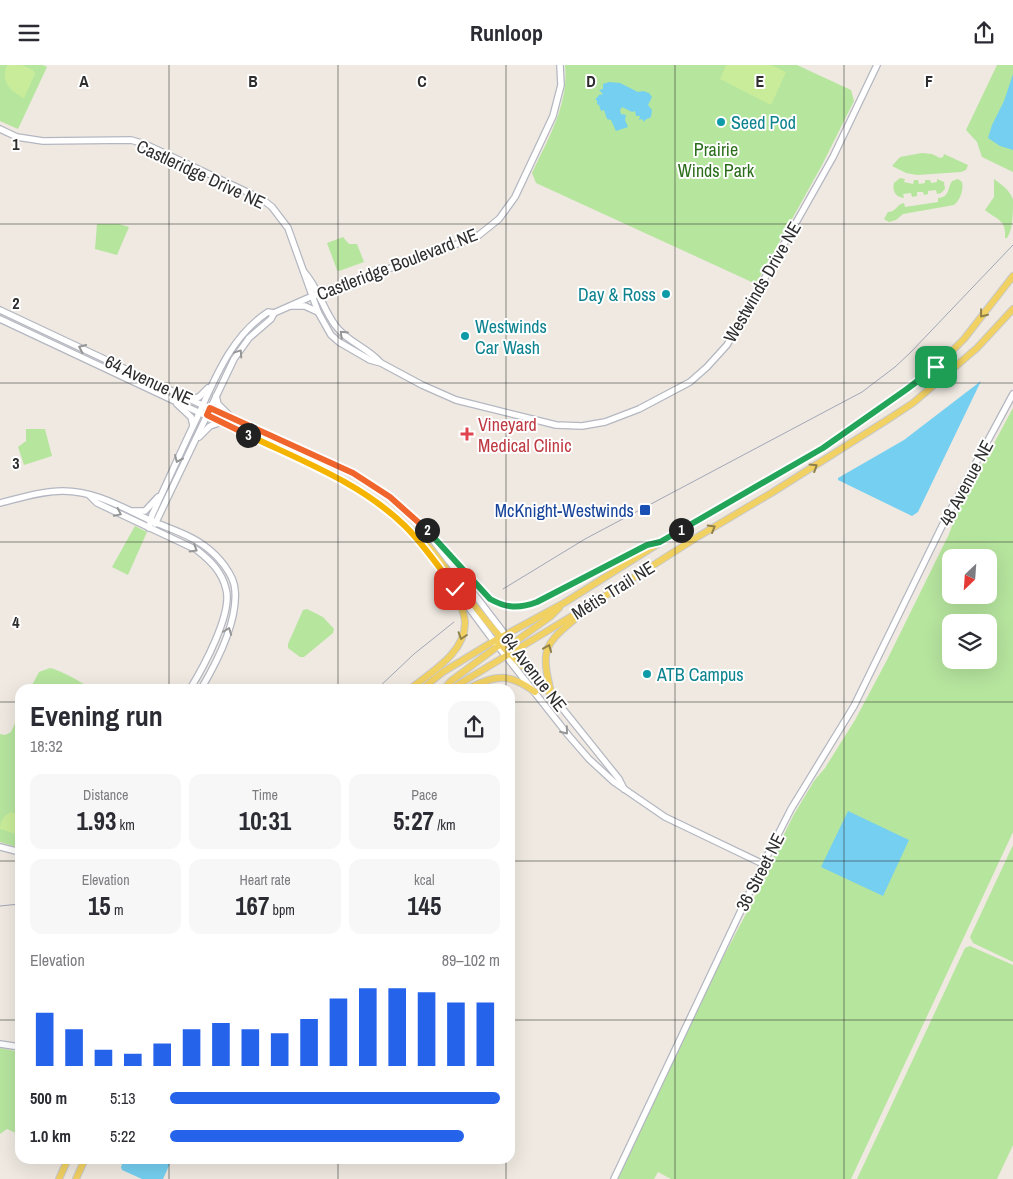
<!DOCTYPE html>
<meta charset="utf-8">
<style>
body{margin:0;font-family:"Archivo Narrow",sans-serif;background:#f7f7f7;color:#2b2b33;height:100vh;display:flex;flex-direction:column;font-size:19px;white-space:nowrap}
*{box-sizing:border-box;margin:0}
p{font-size:16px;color:#7c7c81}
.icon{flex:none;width:28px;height:28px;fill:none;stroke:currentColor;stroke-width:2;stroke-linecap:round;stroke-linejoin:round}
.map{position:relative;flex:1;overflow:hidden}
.sheet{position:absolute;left:15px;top:619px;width:500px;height:480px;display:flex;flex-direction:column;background:#fff;border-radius:15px;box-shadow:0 5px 20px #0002}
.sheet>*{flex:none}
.needle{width:32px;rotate:205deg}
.buttons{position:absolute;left:942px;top:484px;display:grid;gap:10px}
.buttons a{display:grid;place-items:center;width:55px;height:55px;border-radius:10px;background:#fff;box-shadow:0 5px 20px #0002;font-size:25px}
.pin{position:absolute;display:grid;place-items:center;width:42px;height:42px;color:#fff;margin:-21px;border-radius:10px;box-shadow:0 2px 8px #0006}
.km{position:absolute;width:25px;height:25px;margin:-12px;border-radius:50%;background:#222;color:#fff;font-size:14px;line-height:25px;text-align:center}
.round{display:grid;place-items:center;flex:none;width:52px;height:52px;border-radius:15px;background:#f7f7f7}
.head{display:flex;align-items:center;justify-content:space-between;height:85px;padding:0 15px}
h1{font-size:28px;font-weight:700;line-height:38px}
.metrics{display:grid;grid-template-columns:repeat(3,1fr);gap:8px;height:85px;padding:5px 15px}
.metrics div{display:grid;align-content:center;border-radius:12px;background:#f7f7f7;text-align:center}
.metrics b{font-size:25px;font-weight:700}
.metrics small{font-size:14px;font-weight:400}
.metrics p{font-size:14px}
.chart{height:140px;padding:10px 15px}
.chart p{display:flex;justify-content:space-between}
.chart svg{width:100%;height:90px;margin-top:5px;stroke:#2563eb;stroke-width:6}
ul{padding:0 15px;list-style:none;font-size:16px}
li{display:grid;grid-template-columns:80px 60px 1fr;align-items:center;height:38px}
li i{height:12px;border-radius:6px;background:#2563eb}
header{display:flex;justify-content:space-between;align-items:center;height:65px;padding:0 15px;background:#fff;font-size:22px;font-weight:700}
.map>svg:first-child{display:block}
</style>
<header><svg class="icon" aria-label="menu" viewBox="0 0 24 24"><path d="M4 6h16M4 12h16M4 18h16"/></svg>Runloop<svg class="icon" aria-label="share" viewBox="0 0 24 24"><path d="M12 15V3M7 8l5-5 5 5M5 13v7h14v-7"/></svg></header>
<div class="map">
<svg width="1013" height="1114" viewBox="0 0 1013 1114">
<rect width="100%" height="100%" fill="#efe9e1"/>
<!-- green -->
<g fill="#b6e59e" fill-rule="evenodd">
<path d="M0,0H43L47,2L18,64L0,56Z"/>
<path d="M565,0H797L851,25L854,36L822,100L756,219L536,118L532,108C548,74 569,39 565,0Z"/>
<path d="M997,0H1013V107L982,92L977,77L966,65Z"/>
<path d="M922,88L932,89L940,93L943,92L944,89L968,100L966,105L961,107L917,110L906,108L892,101L900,92Z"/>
<path d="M900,113L905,114L904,117L913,119L914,115H918L919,119L925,118V115H930L931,118L937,117V114L944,117L945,124L941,128L937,129L936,125L928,126V129L924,130L923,127H917V131L912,132L911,128L903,129L904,133C895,132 892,125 894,118Z"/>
<path d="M958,114L962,117C964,125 960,135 954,140L903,149L896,155L889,157L884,154L888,147C896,147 897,139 904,138L905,142L938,137V133C950,132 947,124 952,116Z"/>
<path d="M994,114C1001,119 1011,126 1013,135C1013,146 1013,165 1007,173H1005C1007,154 995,154 985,145L994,132Z"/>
<path d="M97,159H119L129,162L117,190L95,184Z"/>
<path d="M343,172L349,179H357L364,197L339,206L337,205L327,178Z"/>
<path d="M1013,343V767L851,1114H671L658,1107L654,1114H618L706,925L759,824L765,809L793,751L814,716L825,703L855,655L887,595L949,469L958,445ZM951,492H989V530H951ZM951,558H989V595H951Z"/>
<path d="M26,364H45L52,391L24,400L18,382L26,376Z"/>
<path d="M135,461L147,467L128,510L112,502Z"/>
<path d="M307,544L323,552L334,564L333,568L304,592H300L288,583V579L303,545Z"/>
<path d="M50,603C61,605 80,617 91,623V624H30L39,607Z"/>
<path d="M20,647V783L0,777V669L5,670L11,667Z"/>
<path d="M1013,780V897L973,878L970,872Z"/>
<path d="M970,881L1013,900V1080L997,1114H857L965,883Z"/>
<path d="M0,983L20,987V1070L7,1064L0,1069Z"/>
</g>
<!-- pitch -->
<g fill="#c9ec9a">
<path d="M7,0H22L33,5L35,9L24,33C10,26 0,16 7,0Z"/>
<path d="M726,0H771L786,7L771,40L720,14Z"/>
<path d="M11,747L20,750L19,768L16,769L0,764C1,755 3,751 11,747Z"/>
</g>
<!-- water -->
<g fill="#75cff0">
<path d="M1013,9V85L1000,81L988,73L992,60L1004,36Z"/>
<path d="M609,17L620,18L638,27L643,26L649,28L652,32L648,40L652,45L651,52L645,55L644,57L642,54L639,55L640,51H636L635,46L632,47L622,42L620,45L621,49L626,50L625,55L628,62L616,66L611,55L607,54L604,45L601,46L599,40L597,39V35H595L599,30L603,29L599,25L603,24V19Z"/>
<path d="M981,316L918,447L912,451L838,415V413L904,375Z"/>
<path d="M848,746L909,775L883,831L821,802Z"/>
<path d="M124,1094H172L163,1114H142L122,1105L121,1102Z"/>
</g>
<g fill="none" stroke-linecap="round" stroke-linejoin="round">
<!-- secondary casing -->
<g stroke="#b4b7c1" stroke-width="8">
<g id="secondary">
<path d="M0,64L17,72L43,76L131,75L145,79L262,134L272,142L288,163L318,247L331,270L339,277L370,295L381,298L422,320L456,335L556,360L582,361L605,357L639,344L690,317L707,302L727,280L833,92L877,0"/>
<path d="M304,207C318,222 323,244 335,260C347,277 367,282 380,297"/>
<path d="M291,241H305L318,247"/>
<path d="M0,245L234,355L353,408L390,432L423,462"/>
<path d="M0,254L347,417L378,438L407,463L438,501L490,571L569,671L589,694L614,717L665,752L763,799"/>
<path d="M216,331L218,339L230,351"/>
<path d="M190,334L199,332L208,323"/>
<path d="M177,339L191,352L193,360"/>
<path d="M199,372L210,361L222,357"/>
<path d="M89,430L97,438L197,485C211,496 222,507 226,524C233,548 203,603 190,624"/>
<path d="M0,438C20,433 42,426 63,426C96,426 123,443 152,456C170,464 191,470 206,482C218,491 234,509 235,525C238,557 217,597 201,624"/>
<path d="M133,446H145L158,432"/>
<path d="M155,459L234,294L249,273L271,254L274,248"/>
<path d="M149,463L152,450C167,418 181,386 196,355C214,316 230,272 268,247L274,248L308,233L468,175L479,170L499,154L515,132L553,51L561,20L560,0"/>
<path d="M429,470L540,615"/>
<path d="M550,628L619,714L624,724"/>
<path d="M0,782L20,787"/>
<path d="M0,979L20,982"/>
<path d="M614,1114L763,799L791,744L854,641L943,459L1013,329"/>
</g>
</g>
<!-- primary casing -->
<g stroke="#c9c9c9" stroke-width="8">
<g id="primary">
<path d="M421,459L434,472L490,534C506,543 519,544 537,537L652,479"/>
<path d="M407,463L417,470L430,483C444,499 501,581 515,584"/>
<path d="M498,577L552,630"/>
<path d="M507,585L512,579L551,551L559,543"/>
<path d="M410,624C431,607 465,588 465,558C465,547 458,535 455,525"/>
<path d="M422,624L443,607L494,576L564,538L661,477L823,383L907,324L936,302L964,274L1013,211"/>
<path d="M444,624L451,616L502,578L504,574"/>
<path d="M451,624L597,536L699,471L773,427L887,355L913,338L977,283L1013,244"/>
<path d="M467,624C496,610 508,607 535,627"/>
<path d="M552,631C540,583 543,580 580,550"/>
<path d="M59,1114L68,1094"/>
<path d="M76,1114L85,1094"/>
</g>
</g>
<!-- secondary -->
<use href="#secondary" stroke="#fff" stroke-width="5.5"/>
<!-- primary -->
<use href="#primary" stroke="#f2d163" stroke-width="6"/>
<!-- tram -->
<g stroke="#a3a6b8" stroke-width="1">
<path d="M503,524L585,474L862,327L895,302L910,288L1013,180"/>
<path d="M377,624L414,589L454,557"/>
<path d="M0,841L20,839"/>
</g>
</g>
<!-- one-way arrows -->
<defs><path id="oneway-chevron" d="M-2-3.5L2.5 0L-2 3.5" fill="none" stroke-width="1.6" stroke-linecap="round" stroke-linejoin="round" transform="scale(1.25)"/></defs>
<g stroke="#908048">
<use href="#oneway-chevron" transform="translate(983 249) rotate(128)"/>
<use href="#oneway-chevron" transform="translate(814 402) rotate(-32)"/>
<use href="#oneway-chevron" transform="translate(712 463) rotate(-30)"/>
<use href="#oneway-chevron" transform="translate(462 571) rotate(108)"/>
<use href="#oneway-chevron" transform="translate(548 583) rotate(-68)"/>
</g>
<g stroke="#969696">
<use href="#oneway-chevron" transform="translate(343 269) rotate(-136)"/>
<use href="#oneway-chevron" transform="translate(82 283) rotate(-155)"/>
<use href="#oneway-chevron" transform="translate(239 288) rotate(-56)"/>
<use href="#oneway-chevron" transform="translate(178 394) rotate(114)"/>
<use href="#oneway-chevron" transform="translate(118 448) rotate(26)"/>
<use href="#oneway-chevron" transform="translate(194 484) rotate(31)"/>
<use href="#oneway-chevron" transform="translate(228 566) rotate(-69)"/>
<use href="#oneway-chevron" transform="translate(565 666) rotate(51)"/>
</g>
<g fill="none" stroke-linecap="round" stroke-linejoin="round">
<!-- split-1 casing -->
<g stroke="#fff" stroke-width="10">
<path id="split-1" d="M681,465L823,383L907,324L936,302"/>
</g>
<!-- split-2 casing -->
<g stroke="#fff" stroke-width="10">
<path id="split-2" d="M427,465L490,534C506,543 519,544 537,537L647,480L660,477L681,465"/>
</g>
<!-- split-3 casing -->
<g stroke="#fff" stroke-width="10">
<path id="split-3" d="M248,370L207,350L210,343L353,408L390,432L427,465"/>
</g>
<!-- split-4 casing -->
<g stroke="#fff" stroke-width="10">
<path id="split-4" d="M248,370C302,396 361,418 405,461C424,480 440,503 455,524"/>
</g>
<!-- split-1 -->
<use href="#split-1" stroke="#22a559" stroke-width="6"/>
<!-- split-2 -->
<use href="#split-2" stroke="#22a559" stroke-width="6"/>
<!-- split-3 -->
<use href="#split-3" stroke="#f0652b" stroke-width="6"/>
<!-- split-4 -->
<use href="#split-4" stroke="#f5b400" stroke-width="6"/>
</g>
<!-- grid -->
<path fill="none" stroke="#2e2e2e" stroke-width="1" stroke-opacity="0.55" d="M169,0V624M338,0V624M506,0V624M675,0V1114M844,0V1114M0,159H1013M0,318H1013M0,477H1013M0,637H20M510,637H1013M0,796H20M510,796H1013M0,955H20M510,955H1013M169,1094V1114M338,1094V1114M506,1094V1114"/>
<!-- markers -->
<g fill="#0f9aa8" stroke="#fff" stroke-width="2">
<circle cx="721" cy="57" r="5"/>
<circle cx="666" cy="229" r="5"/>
<circle cx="465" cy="271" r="5"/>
<circle cx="647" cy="609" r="5"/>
</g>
<path fill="#e0444e" stroke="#fff" stroke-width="2" d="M464.5 361.5h5v5h5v5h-5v5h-5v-5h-5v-5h5z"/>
<rect fill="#1a4fb4" stroke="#fff" stroke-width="2" x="639" y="439" width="12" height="12" rx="2.5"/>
<g text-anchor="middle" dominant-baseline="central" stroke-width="4" stroke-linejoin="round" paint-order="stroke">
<!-- culture labels -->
<g font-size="18" fill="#0d838f" stroke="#fff" text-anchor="start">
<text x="731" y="57">Seed Pod</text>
<text x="656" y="229" text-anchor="end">Day &amp; Ross</text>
<text x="475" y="261">Westwinds<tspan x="475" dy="21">Car Wash</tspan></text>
<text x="657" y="609">ATB Campus</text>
</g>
<!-- park labels -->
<g font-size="18" fill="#2c6e1b" stroke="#fff">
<text x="716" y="84">Prairie<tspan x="716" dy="21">Winds Park</tspan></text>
</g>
<!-- street labels -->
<g font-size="18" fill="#2e2e2e" stroke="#fff">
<text transform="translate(201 109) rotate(25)">Castleridge Drive NE</text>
<text transform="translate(397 199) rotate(-21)">Castleridge Boulevard NE</text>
<text transform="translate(762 217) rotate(-60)">Westwinds Drive NE</text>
<text transform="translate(149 315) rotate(25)">64 Avenue NE</text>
<text transform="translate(966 418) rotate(-62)">48 Avenue NE</text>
<text transform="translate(613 525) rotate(-32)">Métis Trail NE</text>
<text transform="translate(534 607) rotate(52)">64 Avenue NE</text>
<text transform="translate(760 807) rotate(-63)">36 Street NE</text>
</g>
<!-- health labels -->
<g font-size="18" fill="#be3a42" stroke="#fff" text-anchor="start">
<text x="478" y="359">Vineyard<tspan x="478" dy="21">Medical Clinic</tspan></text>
</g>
<!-- transit labels -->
<g font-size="18" fill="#164399" stroke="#fff" text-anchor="end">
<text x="634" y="445">McKnight-Westwinds</text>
</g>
</g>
<g font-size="16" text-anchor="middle" font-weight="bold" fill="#2e2e2e" stroke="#fff" stroke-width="4" stroke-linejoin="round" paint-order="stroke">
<text x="84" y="22">A</text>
<text x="253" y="22">B</text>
<text x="422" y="22">C</text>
<text x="591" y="22">D</text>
<text x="760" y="22">E</text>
<text x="929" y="22">F</text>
<text x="16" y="85">1</text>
<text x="16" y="244">2</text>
<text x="16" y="404">3</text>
<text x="16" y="563">4</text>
</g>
</svg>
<div class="buttons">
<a><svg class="needle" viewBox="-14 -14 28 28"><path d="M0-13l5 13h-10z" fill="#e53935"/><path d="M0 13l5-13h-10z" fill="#7c7c81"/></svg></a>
<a><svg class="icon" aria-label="layers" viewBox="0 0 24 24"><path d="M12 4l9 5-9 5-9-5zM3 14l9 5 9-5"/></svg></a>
</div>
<div class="pin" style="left:936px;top:302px;background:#1e9e55"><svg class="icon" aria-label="arrive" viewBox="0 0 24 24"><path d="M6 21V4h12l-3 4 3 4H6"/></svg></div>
<div class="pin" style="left:455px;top:524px;background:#d93025"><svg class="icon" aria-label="check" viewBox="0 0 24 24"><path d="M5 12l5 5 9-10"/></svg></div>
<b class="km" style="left:681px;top:465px">1</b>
<b class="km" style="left:427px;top:465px">2</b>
<b class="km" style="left:248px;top:370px">3</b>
<section class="sheet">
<div class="head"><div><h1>Evening run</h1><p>18:32</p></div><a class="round"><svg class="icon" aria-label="share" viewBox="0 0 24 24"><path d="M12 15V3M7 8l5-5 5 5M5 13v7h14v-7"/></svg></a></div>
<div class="metrics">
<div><p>Distance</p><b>1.93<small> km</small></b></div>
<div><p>Time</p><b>10:31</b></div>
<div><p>Pace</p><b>5:27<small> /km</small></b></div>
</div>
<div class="metrics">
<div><p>Elevation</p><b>15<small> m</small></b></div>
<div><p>Heart rate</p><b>167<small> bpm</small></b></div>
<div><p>kcal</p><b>145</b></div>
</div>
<div class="chart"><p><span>Elevation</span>89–102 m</p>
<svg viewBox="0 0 160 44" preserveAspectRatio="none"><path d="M5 44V18M15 44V26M25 44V36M35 44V38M45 44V33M55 44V26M65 44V23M75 44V26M85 44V28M95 44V21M105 44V11M115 44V6M125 44V6M135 44V8M145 44V13M155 44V13"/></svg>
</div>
<ul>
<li><b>500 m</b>5:13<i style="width:100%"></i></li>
<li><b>1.0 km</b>5:22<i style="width:89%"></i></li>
</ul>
</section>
</div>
